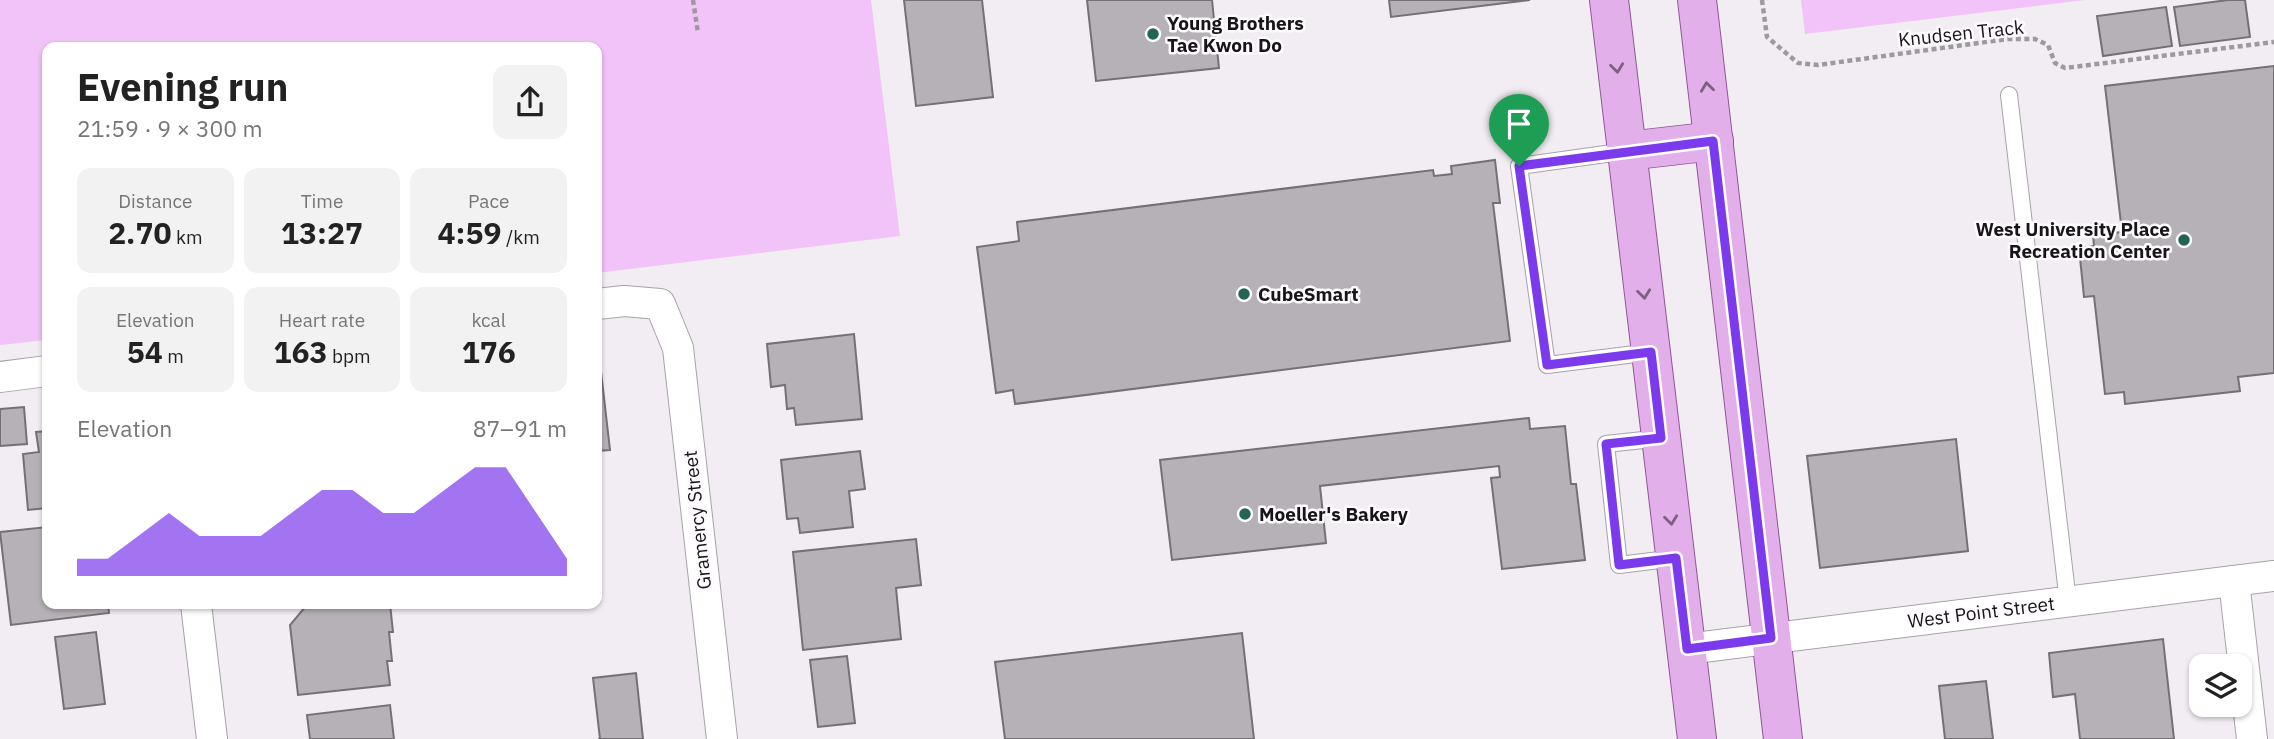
<!DOCTYPE html>
<meta charset="utf-8">
<style>
body{margin:0;font-family:"IBM Plex Sans",sans-serif;background:#f2f2f2;color:#222;height:100vh;display:flex;flex-direction:column;font-size:26px;white-space:nowrap}
*{box-sizing:border-box;margin:0}
p{font-size:23px;color:#767676}
.icon{flex:none;width:38px;height:38px;fill:none;stroke:currentColor;stroke-width:2;stroke-linecap:round;stroke-linejoin:round}
.map{position:relative;flex:1;overflow:hidden}
.side{position:absolute;left:42px;top:42px;width:560px;height:567px;display:flex;flex-direction:column;background:#fff;border-radius:14px;box-shadow:0 2px 5px #0004}
.side>*{flex:none}
.buttons{position:absolute;left:2189px;top:654px;display:grid;gap:14px}
.buttons a{display:grid;place-items:center;width:63px;height:63px;border-radius:14px;background:#fff;box-shadow:0 2px 5px #0004;font-size:35px}
.pin{position:absolute;display:grid;place-items:center;width:60px;height:60px;color:#fff;margin:-72px -30px;border-radius:50% 50% 50% 0;rotate:-45deg;box-shadow:0 0 7px #0007}
.pin .icon{rotate:45deg}
.round{display:grid;place-items:center;flex:none;width:74px;height:74px;border-radius:14px;background:#f2f2f2}
.summary{display:flex;align-items:center;justify-content:space-between;height:119px;padding:0 35px}
h1{font-size:38px;font-weight:700;line-height:52px}
.stats{display:grid;grid-template-columns:repeat(3,1fr);gap:10px;height:119px;padding:7px 35px}
.stats div{display:grid;align-content:center;border-radius:14px;background:#f2f2f2;text-align:center}
.stats b{font-size:30px;font-weight:700}
.stats small{font-size:19px;font-weight:400}
.stats p{font-size:19px}
.chart{height:196px;padding:14px 35px}
.chart p{display:flex;justify-content:space-between}
.chart svg{width:100%;height:126px;margin-top:7px;fill:#7c3aed;opacity:.7}
.map>svg:first-child{display:block}
</style>
<div class="map">
<svg width="2274" height="739" viewBox="0 0 2274 739">
<rect width="100%" height="100%" fill="#f2edf3"/>
<!-- green -->
<g fill="#f2c3f8">
<path d="M0,0H871L900,236L597,273V47H47V340L0,345Z"/>
<path d="M1801,0H2085L1805,34Z"/>
</g>
<!-- building -->
<g fill="#b5b1b6" stroke="#747075" stroke-width="2">
<path d="M904,0H982L993,97L916,106Z"/>
<path d="M1087,0H1212L1219,68L1096,81Z"/>
<path d="M1389,0H1530L1391,17Z"/>
<path d="M2228,0H2245L2250,37L2180,46L2174,7Z"/>
<path d="M2166,7L2172,46L2103,56L2097,16Z"/>
<path d="M2274,66V373L2238,377L2240,391L2125,404L2124,392L2105,394L2094,296L2084,297L2079,248L2094,246L2093,235L2122,232L2105,86Z"/>
<path d="M1495,160L1500,203H1493L1510,341L1015,404L1013,390L996,393L977,247L1019,241L1017,222L1433,170L1434,176L1452,174L1451,166Z"/>
<path d="M854,334L862,419L796,425L794,408L787,409L785,385L771,387L767,344Z"/>
<path d="M597,363H600L610,450L597,451Z"/>
<path d="M24,407L27,444L0,446V409Z"/>
<path d="M1529,418L1530,429L1565,426L1571,484H1576L1585,560L1502,569L1491,478L1500,477L1499,466L1320,486L1326,543L1172,560L1160,460Z"/>
<path d="M47,431V508L28,510L23,454L39,452L36,432Z"/>
<path d="M1956,439L1968,551L1820,568L1807,456Z"/>
<path d="M860,451L865,489L849,491L853,527L800,533L798,518L787,519L781,460Z"/>
<path d="M47,527V604H108L109,613L11,625L0,532Z"/>
<path d="M916,539L921,585L896,588L901,639L803,650L793,552Z"/>
<path d="M326,604H390L393,632H389L392,661H387L390,685L298,695L290,625L306,606Z"/>
<path d="M96,632L105,704L64,709L55,637Z"/>
<path d="M1242,633L1254,739H1005L995,662Z"/>
<path d="M2163,639L2174,739H2080L2075,694L2053,697L2049,653Z"/>
<path d="M847,656L855,723L818,727L810,660Z"/>
<path d="M636,673L643,739H598H600L593,678Z"/>
<path d="M1986,681L1993,739H1945L1939,686Z"/>
<path d="M390,705L394,739H310L307,715Z"/>
</g>
<g fill="none" stroke-linecap="round" stroke-linejoin="round">
<!-- service casing -->
<g stroke="#a7a2a8" stroke-width="18">
<g id="service">
<path d="M2009,95L2068,602"/>
<path d="M1627,151L1519,166L1547,365L1651,352"/>
<path d="M1662,438L1606,444L1619,565L1676,558"/>
</g>
</g>
<!-- minor casing -->
<g stroke="#a7a2a8" stroke-width="32">
<g id="minor">
<path d="M597,304L624,301L660,304L678,348L722,739"/>
<path d="M0,377L47,371"/>
<path d="M2234,581L2252,739"/>
<path d="M196,604L212,739"/>
<path d="M1687,649L2274,576"/>
</g>
</g>
<!-- primary casing -->
<g stroke="#905697" stroke-width="40">
<g id="primary">
<path d="M1609,0L1697,739"/>
<path d="M1697,0L1783,739"/>
<path d="M1627,151L1714,141"/>
</g>
</g>
<!-- path -->
<g stroke="#9d999e" stroke-width="4.5" stroke-dasharray="5 3.5" stroke-linecap="butt">
<path d="M693,0L698,33"/>
<path d="M1762,0L1767,37L1798,63L1818,65L2008,39H2035L2048,45L2055,63L2065,68L2274,42"/>
</g>
<!-- service -->
<use href="#service" stroke="#fff" stroke-width="16"/>
<!-- minor -->
<use href="#minor" stroke="#fff" stroke-width="30"/>
<!-- primary -->
<use href="#primary" stroke="#e3afea" stroke-width="38"/>
</g>
<!-- one-way arrows -->
<defs><path id="oneway-chevron" d="M-2-3.5L2.5 0L-2 3.5" fill="none" stroke-width="1.6" stroke-linecap="round" stroke-linejoin="round" transform="scale(1.75)"/></defs>
<g stroke="#7d6280">
<use href="#oneway-chevron" transform="translate(1617 68) rotate(83)"/>
<use href="#oneway-chevron" transform="translate(1707 87) rotate(-97)"/>
<use href="#oneway-chevron" transform="translate(1644 294) rotate(83)"/>
<use href="#oneway-chevron" transform="translate(1671 520) rotate(83)"/>
</g>
<g fill="none" stroke-linecap="round" stroke-linejoin="round">
<!-- route casing -->
<g stroke="#fff" stroke-width="14">
<path id="route" d="M1713,141L1771,638L1687,649L1676,558L1619,565L1606,444L1661,438L1651,352L1547,365L1519,166Z"/>
</g>
<!-- route -->
<use href="#route" stroke="#7c3aed" stroke-width="9"/>
</g>
<!-- markers -->
<g fill="#236454" stroke="#fefbff" stroke-width="2.5">
<circle cx="1153" cy="34" r="7"/>
<circle cx="2184" cy="240" r="7"/>
<circle cx="1244" cy="294" r="7"/>
<circle cx="1245" cy="514" r="7"/>
</g>
<g text-anchor="middle" dominant-baseline="central" stroke-width="5" stroke-linejoin="round" paint-order="stroke">
<!-- poi labels -->
<g font-size="19" font-weight="bold" fill="#171517" stroke="#fefbff" text-anchor="start">
<text x="1167" y="23">Young Brothers<tspan x="1167" dy="22">Tae Kwon Do</tspan></text>
<text x="2170" y="229" text-anchor="end">West University Place<tspan x="2170" dy="22">Recreation Center</tspan></text>
<text x="1258" y="294">CubeSmart</text>
<text x="1259" y="514">Moeller's Bakery</text>
</g>
<!-- street labels -->
<g font-size="19" fill="#171517" stroke="#fefbff">
<text transform="translate(1961 33) rotate(-6)">Knudsen Track</text>
<text transform="translate(697 520) rotate(-96)">Gramercy Street</text>
<text transform="translate(1981 612) rotate(-7)">West Point Street</text>
</g>
</g>
</svg>
<div class="buttons">
<a><svg class="icon" aria-label="layers" viewBox="0 0 24 24"><path d="M12 4l9 5-9 5-9-5zM3 14l9 5 9-5"/></svg></a>
</div>
<div class="pin" style="left:1519px;top:166px;background:#1e9e55"><svg class="icon" aria-label="arrive" viewBox="0 0 24 24"><path d="M6 21V4h12l-3 4 3 4H6"/></svg></div>
<section class="side">
<div class="summary"><div><h1>Evening run</h1><p>21:59 · 9 × 300 m</p></div><a class="round"><svg class="icon" aria-label="share" viewBox="0 0 24 24"><path d="M12 15V3M7 8l5-5 5 5M5 13v7h14v-7"/></svg></a></div>
<div class="stats">
<div><p>Distance</p><b>2.70<small> km</small></b></div>
<div><p>Time</p><b>13:27</b></div>
<div><p>Pace</p><b>4:59<small> /km</small></b></div>
</div>
<div class="stats">
<div><p>Elevation</p><b>54<small> m</small></b></div>
<div><p>Heart rate</p><b>163<small> bpm</small></b></div>
<div><p>kcal</p><b>176</b></div>
</div>
<div class="chart"><p><span>Elevation</span>87–91 m</p>
<svg viewBox="0 0 160 44" preserveAspectRatio="none"><path d="M0 44V38L10 38L20 30L30 22L40 30L50 30L60 30L70 22L80 14L90 14L100 22L110 22L120 14L130 6L140 6L150 22L160 38V44z"/></svg>
</div>
</section>
</div>
